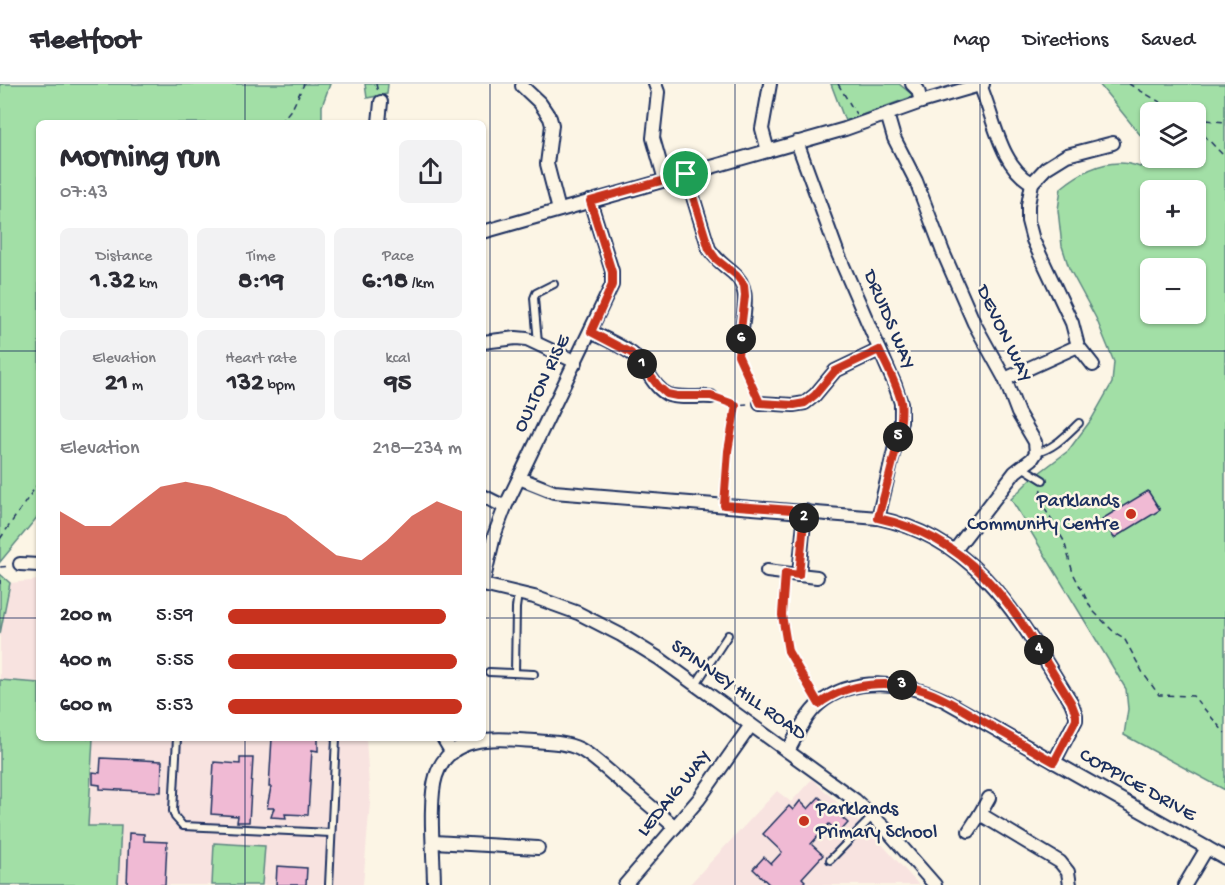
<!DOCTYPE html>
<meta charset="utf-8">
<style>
body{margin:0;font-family:"Gochi Hand",sans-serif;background:#f2f2f3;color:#2b2b33;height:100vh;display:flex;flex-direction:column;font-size:22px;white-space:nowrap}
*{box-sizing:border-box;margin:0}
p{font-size:20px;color:#7c7c81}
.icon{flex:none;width:33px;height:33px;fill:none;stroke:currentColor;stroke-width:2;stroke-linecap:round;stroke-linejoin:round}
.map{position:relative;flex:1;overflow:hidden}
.side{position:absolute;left:36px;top:36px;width:450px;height:621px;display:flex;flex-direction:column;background:#fff;border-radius:9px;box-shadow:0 2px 4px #0004}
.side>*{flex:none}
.buttons{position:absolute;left:1140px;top:18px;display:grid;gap:12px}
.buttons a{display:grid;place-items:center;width:66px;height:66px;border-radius:9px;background:#fff;box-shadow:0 2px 4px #0004;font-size:30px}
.pin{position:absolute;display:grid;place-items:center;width:51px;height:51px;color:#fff;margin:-26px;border:3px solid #fff;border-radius:50%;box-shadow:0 2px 6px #0007}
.km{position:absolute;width:30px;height:30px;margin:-15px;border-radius:50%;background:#222;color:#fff;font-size:16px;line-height:30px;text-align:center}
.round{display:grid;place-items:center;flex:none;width:63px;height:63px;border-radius:9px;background:#f2f2f3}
.summary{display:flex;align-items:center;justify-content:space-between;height:102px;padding:0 24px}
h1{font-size:33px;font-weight:800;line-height:45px}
.stats{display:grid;grid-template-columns:repeat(3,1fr);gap:9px;height:102px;padding:6px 24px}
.stats div{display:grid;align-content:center;border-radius:9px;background:#f2f2f3;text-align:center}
.stats b{font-size:26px;font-weight:800}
.stats small{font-size:16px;font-weight:400}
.stats p{font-size:16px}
.chart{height:168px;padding:12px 24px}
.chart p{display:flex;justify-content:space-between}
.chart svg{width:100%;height:108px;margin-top:6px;fill:#c8321e;opacity:.7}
ul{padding:0 24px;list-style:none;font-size:20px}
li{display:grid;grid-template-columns:96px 72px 1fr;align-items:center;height:45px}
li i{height:15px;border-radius:8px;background:#c8321e}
header{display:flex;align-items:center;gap:36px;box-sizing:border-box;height:84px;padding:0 30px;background:#fff;border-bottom:2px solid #e1e1e2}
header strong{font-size:28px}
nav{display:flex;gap:33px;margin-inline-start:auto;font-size:21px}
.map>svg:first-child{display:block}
</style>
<header>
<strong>Fleetfoot</strong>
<nav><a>Map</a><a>Directions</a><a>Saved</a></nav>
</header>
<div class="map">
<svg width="1225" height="801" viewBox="0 0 1225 801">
<rect width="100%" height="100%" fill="#fcf5e5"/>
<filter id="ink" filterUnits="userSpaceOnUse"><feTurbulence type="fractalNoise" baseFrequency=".0167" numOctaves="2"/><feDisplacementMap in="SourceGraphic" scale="12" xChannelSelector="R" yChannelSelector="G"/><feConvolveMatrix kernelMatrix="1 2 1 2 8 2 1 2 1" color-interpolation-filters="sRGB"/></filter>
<g filter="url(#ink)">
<!-- built -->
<g fill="#f8e3e0">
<path d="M39,496V654H366L370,718L363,801H0V550L10,499Z"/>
<path d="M812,695L878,756L919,801H689L777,707L791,718Z"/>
</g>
<!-- green -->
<g fill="#a2dfa6" stroke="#5e8782" stroke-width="1.5" fill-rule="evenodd">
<path d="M0,0H330L322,22V39H39V431L0,478Z"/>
<path d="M365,0H388L387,10L367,14Z"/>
<path d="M831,0H899L914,12L845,37Z"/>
<path d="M1099,0H1225V706L1124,651L1128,625L1126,605L1011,415L1031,395L1068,367L1091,336L1112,299L1114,278L1096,234L1069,184L1062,162L1058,126L1061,104C1083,86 1111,72 1140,83L1150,69V74H1196V28H1150V63ZM1150,106H1196V152H1150ZM1150,184H1196V230H1150Z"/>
<path d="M0,490L10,499L0,550Z"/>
<path d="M0,596L39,599V654H93L88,742H121L118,801H0Z"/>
<path d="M214,759L265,762L262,801H212Z"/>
</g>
<!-- building -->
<g fill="#f0bad4" stroke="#1b2f5e" stroke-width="1.5">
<path d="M1148,407L1160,426L1114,454L1102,435Z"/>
<path d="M272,654H318V667L312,666L308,731L285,730L286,734L271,733L274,724H267L271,703H269Z"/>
<path d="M101,674L162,677L161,708L100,705V701L93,700V688L100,689Z"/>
<path d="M240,674H253L249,738H237L238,732L211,730L214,678L240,680Z"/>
<path d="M819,713L848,739L839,749L829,740L811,760L823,771L802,794L805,797L801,801H770L753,785L764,773L771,780L782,768L763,750L789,722L793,726L800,717L808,725Z"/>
<path d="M129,749L144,750V757L167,758L165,801H127Z"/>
<path d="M277,782L307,784L306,801H276Z"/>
</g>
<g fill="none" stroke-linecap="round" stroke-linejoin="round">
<!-- service casing -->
<g stroke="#1b2f5e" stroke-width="10">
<g id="service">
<path d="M538,259L534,214L536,209L554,200"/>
<path d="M1036,369C1054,365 1066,351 1079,339"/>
<path d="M1022,383L1043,396"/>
<path d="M489,588L534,590"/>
<path d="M515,589L516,524L518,509"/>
<path d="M696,600L728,551"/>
<path d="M177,654L173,727L175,733L183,742L331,749"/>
<path d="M830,776L873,732"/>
<path d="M329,801L336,654"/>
</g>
</g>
<!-- minor casing -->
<g stroke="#1b2f5e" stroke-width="16">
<g id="minor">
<path d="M655,0L658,8L653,54L665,96"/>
<path d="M912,0L918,6L921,18"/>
<path d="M980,1C994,33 1000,82 1032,99"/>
<path d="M522,2L540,19L550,34L552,41L547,80L559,126"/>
<path d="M887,30L894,54L916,97L943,168L974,239L1005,295L1018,329L1035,358L1036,369L1032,375L1015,388L955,466"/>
<path d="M379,39L381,18"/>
<path d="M797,58L838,170L895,301L901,319V337L878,434"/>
<path d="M768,67L762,45L770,0"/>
<path d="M686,90L709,165C715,174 723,181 732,188C751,203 744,225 742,246"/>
<path d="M483,148L845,45L921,18L983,0"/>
<path d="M591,248C605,255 623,262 636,273C647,284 654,305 669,311C682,315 698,312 711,313"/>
<path d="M483,258L516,254L527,255L576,278"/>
<path d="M1093,281L1078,262L1072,239L1033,156L1028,137V121L1032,99L1046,84L1067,71L1113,59"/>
<path d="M1005,295L1078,262"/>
<path d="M760,319L793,321L805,319L815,311L835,287L879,266"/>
<path d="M519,394L554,408L878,434C980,455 1020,537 1071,618L1076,631V636L1054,678"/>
<path d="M483,412L505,423"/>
<path d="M805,427L799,491L817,493"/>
<path d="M20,480L39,481"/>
<path d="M767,487L799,491"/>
<path d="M483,499L494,452L505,423L612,201V187L590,117"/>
<path d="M483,501L534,513L578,529L621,551L660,575L855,716L886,745L935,801"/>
<path d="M443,654L452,669"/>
<path d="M788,667C797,651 805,632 819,620C853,591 907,598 944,616L1225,774"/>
<path d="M989,714L980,730L1060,778L1068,788L1070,801"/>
<path d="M969,747L980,730"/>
<path d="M434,758L538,764"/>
<path d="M434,801C434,773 428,717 436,692C450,648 499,655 535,657C551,659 569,658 583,667C596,675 607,686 619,696C638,711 656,727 675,743"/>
<path d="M625,801L699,715L751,641"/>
<path d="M1185,801L1207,764"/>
</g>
</g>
<!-- path -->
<g stroke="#1b2f5e" stroke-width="1.5" stroke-dasharray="6 4.5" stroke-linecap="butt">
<path d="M376,0L378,8"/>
<path d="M838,0L856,30"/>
<path d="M1129,0L1177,28"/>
<path d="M1196,35L1225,38"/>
<path d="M280,39L293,23L304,0"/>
<path d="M1196,43L1225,73"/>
<path d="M740,258L738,271L755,309"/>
<path d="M721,316L736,321L748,320"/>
<path d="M1041,405L1039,415L1064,457L1073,489L1092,526L1114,548L1124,554L1143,589L1159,611L1193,612L1225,649"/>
<path d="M725,411L728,367L736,321"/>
<path d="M0,455L39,398"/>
<path d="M0,483L10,482"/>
<path d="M0,494V500"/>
<path d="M784,502L782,531L788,567L813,610"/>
</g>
<!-- service -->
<use href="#service" stroke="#fcf5e5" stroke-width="6"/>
<!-- minor -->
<use href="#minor" stroke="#fcf5e5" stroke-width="12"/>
</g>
</g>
<g fill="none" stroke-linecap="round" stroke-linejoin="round" filter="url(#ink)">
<!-- route casing -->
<g stroke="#fff" stroke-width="12">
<path id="route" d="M686,90L709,165L716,175L736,191L744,201L745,212L738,271L760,319L794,321L805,319L815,311L835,287L879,266C887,283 897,300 901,318C905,343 885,406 878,434C983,457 1019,535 1071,618L1076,631V636L1054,678C1031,665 1008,652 986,639C966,628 946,614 925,607C891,595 848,598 819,620L788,567L782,531L785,489L799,491L805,427L724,421L728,367L736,321L711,312H677L667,310L658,302L641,279L631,269L591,248L612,201V188L590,117Z"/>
</g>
<!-- route -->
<use href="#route" stroke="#c8321e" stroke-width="8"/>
</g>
<!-- grid -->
<path fill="none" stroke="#1b2f5e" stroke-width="1.5" stroke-opacity="0.55" d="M245,0V39M490,0V801M735,0V801M980,0V801M0,267H39M483,267H1225M0,534H39M483,534H1225M245,654V801"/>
<!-- markers -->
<g fill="#c8321e" stroke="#fcf5e5" stroke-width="2">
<circle cx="1131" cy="430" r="6"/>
<circle cx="804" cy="737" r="6"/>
</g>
<g text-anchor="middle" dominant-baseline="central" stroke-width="5" stroke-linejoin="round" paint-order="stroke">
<!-- street labels -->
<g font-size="20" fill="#1b2f5e" stroke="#fcf5e5">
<text transform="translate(888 236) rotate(67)">DRUIDS WAY</text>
<text transform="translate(1003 250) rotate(64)">DEVON WAY</text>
<text transform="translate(543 300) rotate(-64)">OULTON RISE</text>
<text transform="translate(738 607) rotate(35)">SPINNEY HILL ROAD</text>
<text transform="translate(1137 702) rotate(29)">COPPICE DRIVE</text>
<text transform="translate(675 710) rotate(-51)">LEDAIG WAY</text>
</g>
<!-- poi labels -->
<g font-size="20" fill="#1b2f5e" stroke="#fcf5e5" text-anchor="end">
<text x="1119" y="418">Parklands<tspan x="1119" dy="23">Community Centre</tspan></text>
<text x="816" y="726" text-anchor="start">Parklands<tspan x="816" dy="23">Primary School</tspan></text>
</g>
</g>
</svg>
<div class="buttons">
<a><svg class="icon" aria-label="layers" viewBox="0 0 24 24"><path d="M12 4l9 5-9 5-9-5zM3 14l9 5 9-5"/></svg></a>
<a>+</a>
<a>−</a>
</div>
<div class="pin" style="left:686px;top:90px;background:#1e9e55"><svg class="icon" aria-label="arrive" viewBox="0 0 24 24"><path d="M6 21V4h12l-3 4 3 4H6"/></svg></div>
<b class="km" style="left:642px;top:280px">1</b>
<b class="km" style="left:804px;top:434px">2</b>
<b class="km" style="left:902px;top:601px">3</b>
<b class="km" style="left:1039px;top:566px">4</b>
<b class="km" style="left:898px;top:353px">5</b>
<b class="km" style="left:741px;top:255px">6</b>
<section class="side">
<div class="summary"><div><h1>Morning run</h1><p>07:43</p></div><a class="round"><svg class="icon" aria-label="share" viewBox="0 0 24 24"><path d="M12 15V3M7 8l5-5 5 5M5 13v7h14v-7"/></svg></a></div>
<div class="stats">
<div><p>Distance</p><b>1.32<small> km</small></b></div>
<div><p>Time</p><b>8:19</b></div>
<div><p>Pace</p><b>6:18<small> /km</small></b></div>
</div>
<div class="stats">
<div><p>Elevation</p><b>21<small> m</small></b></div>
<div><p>Heart rate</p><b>132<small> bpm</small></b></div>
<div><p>kcal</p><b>95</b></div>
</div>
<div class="chart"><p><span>Elevation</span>218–234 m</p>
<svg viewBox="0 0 160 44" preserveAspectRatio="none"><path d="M0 44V18L10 24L20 24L30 16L40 8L50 6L60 8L70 12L80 16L90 20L100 28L110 36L120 38L130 30L140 20L150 14L160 18V44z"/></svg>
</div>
<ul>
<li><b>200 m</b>5:59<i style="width:93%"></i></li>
<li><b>400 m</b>5:55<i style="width:98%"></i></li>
<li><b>600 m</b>5:53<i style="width:100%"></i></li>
</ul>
</section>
</div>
